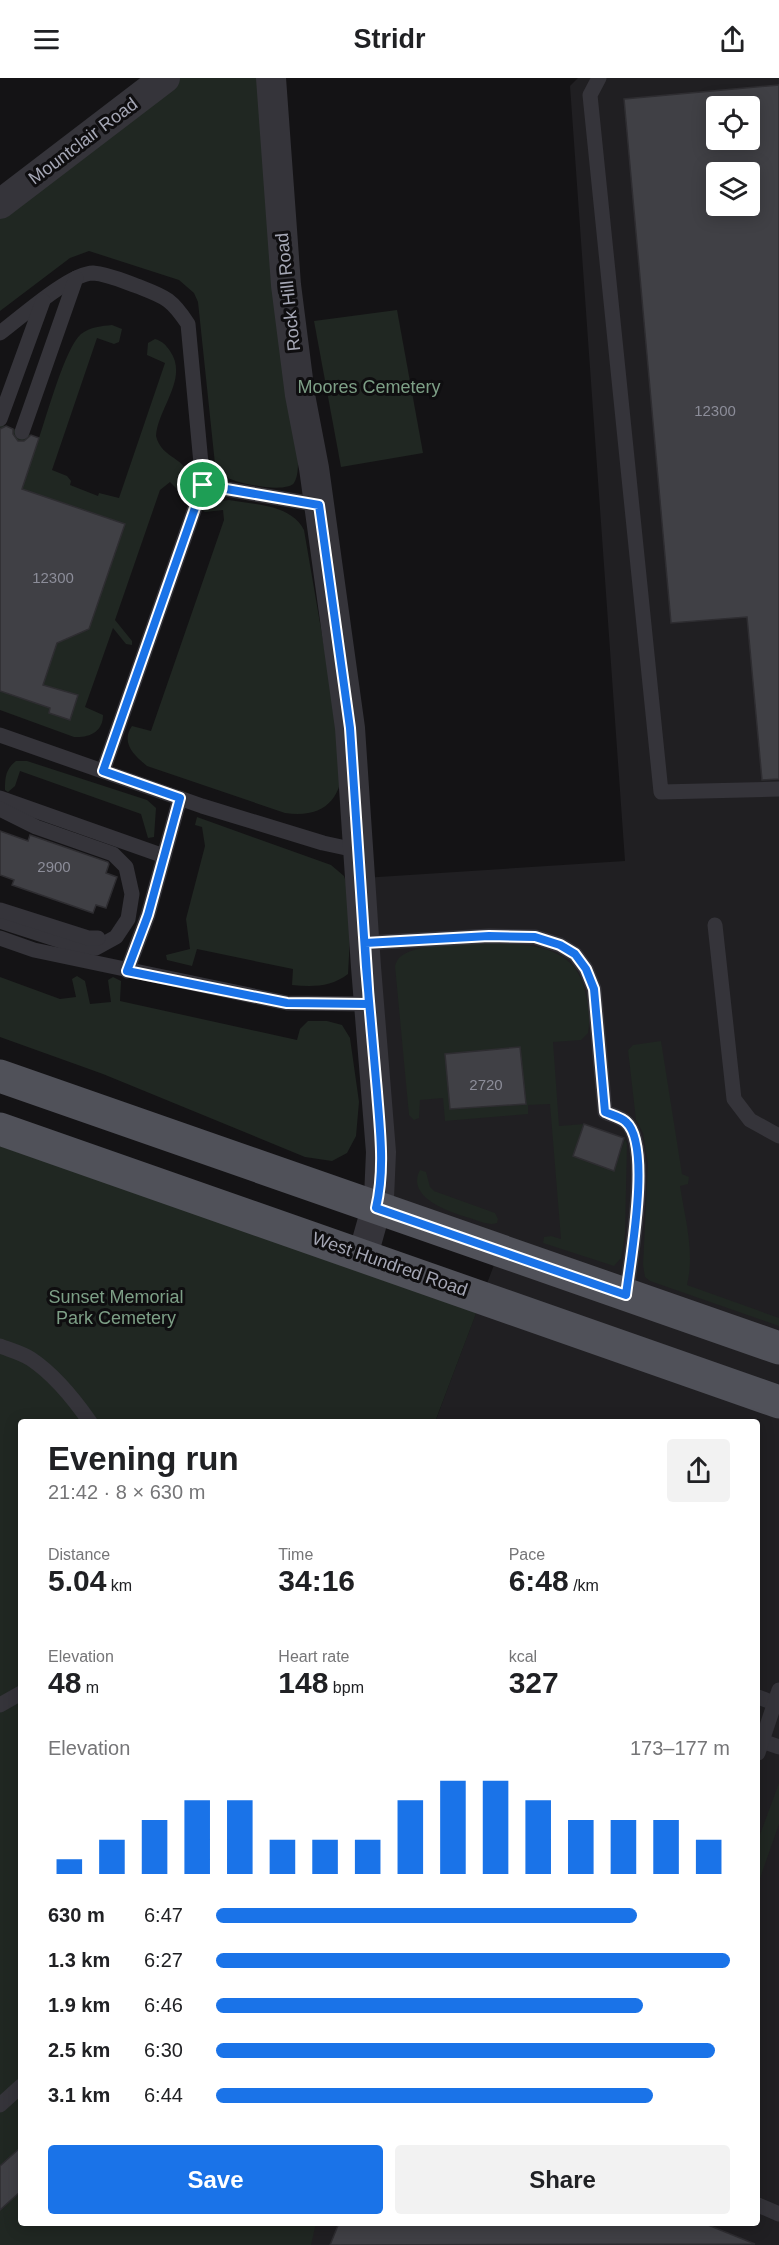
<!DOCTYPE html>
<meta charset="utf-8">
<style>
body{margin:0;font-family:Helvetica,sans-serif;background:#f2f2f2;color:#202124;height:100vh;display:flex;flex-direction:column;font-size:22px;white-space:nowrap}
*{box-sizing:border-box;margin:0}
p{font-size:20px;color:#757577}
.icon{flex:none;width:33px;height:33px;fill:none;stroke:currentColor;stroke-width:2;stroke-linecap:round;stroke-linejoin:round}
.map{position:relative;flex:1;overflow:hidden}
.panel{position:absolute;left:18px;top:1341px;width:742px;height:807px;display:flex;flex-direction:column;background:#fff;border-radius:6px;box-shadow:0 3px 15px #0003}
.panel>*{flex:none}
.fabs{position:absolute;left:706px;top:18px;display:grid;gap:12px}
.fabs a{display:grid;place-items:center;width:54px;height:54px;border-radius:6px;background:#fff;box-shadow:0 3px 15px #0003;font-size:30px}
.pin{position:absolute;display:grid;place-items:center;width:51px;height:51px;color:#fff;margin:-26px;border:3px solid #fff;border-radius:50%;box-shadow:0 2px 6px #0007}
.round{display:grid;place-items:center;flex:none;width:63px;height:63px;border-radius:6px;background:#f2f2f2}
.summary{display:flex;align-items:center;justify-content:space-between;height:102px;padding:0 30px}
h1{font-size:33px;font-weight:800;line-height:45px}
.metrics{display:grid;grid-template-columns:repeat(3,1fr);gap:9px;height:102px;padding:6px 30px}
.metrics div{display:grid;align-content:center}
.metrics b{font-size:30px;font-weight:800}
.metrics small{font-size:16px;font-weight:400}
.metrics p{font-size:16px}
.chart{height:168px;padding:12px 30px}
.chart p{display:flex;justify-content:space-between}
.chart svg{width:100%;height:108px;margin-top:6px;stroke:#1a73e8;stroke-width:6}
.cta{display:flex;gap:12px;margin-top:auto;padding:12px 30px}
.cta a{flex:1;height:69px;border-radius:6px;background:#1a73e8;color:#fff;font-size:24px;font-weight:800;line-height:69px;text-align:center}
.cta a+a{background:#f2f2f2;color:#202124}
ul{padding:0 30px;list-style:none;font-size:20px}
li{display:grid;grid-template-columns:96px 72px 1fr;align-items:center;height:45px}
li i{height:15px;border-radius:8px;background:#1a73e8}
header{display:flex;justify-content:space-between;align-items:center;height:78px;padding:0 30px;background:#fff;font-size:27px;font-weight:800}
.map>svg:first-child{display:block}
</style>
<header><svg class="icon" aria-label="menu" viewBox="0 0 24 24"><path d="M4 6h16M4 12h16M4 18h16"/></svg>Stridr<svg class="icon" aria-label="share" viewBox="0 0 24 24"><path d="M12 15V3M7 8l5-5 5 5M5 13v7h14v-7"/></svg></header>
<div class="map">
<svg width="779" height="2167" viewBox="0 0 779 2167">
<rect width="100%" height="100%" fill="#141315"/>
<!-- built -->
<path fill="#201f22" fill-rule="evenodd" d="M578,0H779V2167H207L212,2145H758V1344H435L500,1171L378,1130L363,800L625,783L570,8ZM717,28H750V62H717ZM717,94H750V128H717Z"/>
<!-- green -->
<g fill="#202722">
<path d="M179,0H258L298,382C298,389 298,399 294,405C285,416 234,405 224,398C219,395 217,391 215,386L198,224L194,215L179,202L89,173L70,180L0,233V140Z"/>
<path d="M397,232L423,375L341,389L314,243Z"/>
<path d="M112,247L122,251L119,264L114,266L97,260L52,392L67,398L71,403L70,407L98,418L99,415L119,420L165,285L147,277L148,265L155,261C162,263 166,267 170,273C189,300 158,330 156,358C163,386 197,377 185,414L181,415L170,404L160,412L115,542L132,563V567L126,566L113,550L85,629L103,637C103,654 89,660 74,659L0,632V346L39,360C47,337 65,270 81,256C90,249 102,248 112,247Z"/>
<path d="M229,422C254,427 291,426 304,452L343,679C344,719 326,741 285,735L147,688C135,678 120,665 132,648L151,653L224,442L223,432L205,434L201,431L219,423Z"/>
<path d="M16,683H27L147,722L156,730L154,759L148,760L141,736L20,693L15,708L8,714L5,712C5,698 6,691 16,683Z"/>
<path d="M197,739L331,787L344,798L352,822L348,896C331,909 313,909 292,907L293,891L197,871L192,888L167,882L166,877L190,871L186,841L205,768L202,749L195,747Z"/>
<path d="M478,865C526,866 580,863 587,923C589,934 590,944 588,955L581,962L553,964L559,1048L584,1046L614,1092L625,1061L627,1066L625,1156L621,1180L614,1188L543,1165L544,1159L551,1158L561,1161L550,1026L528,1027V1036L445,1043L443,1020L420,1022L419,1040L414,1042L409,1037L395,888C396,885 397,882 399,880C412,866 460,866 478,865Z"/>
<path d="M77,898L85,903L90,926L111,924L108,902L113,899L121,903L120,923L297,962L300,951L308,943H327L342,947L350,960L359,1024L356,1058L347,1075L332,1083L305,1079L103,996L0,959V899L60,921L76,919L72,901Z"/>
<path d="M661,963L682,1096L689,1099L688,1106L680,1108C685,1140 695,1175 687,1207L779,1240V1248L650,1203L645,1199L643,1187L648,1086L643,1055L636,1042L628,972L633,967Z"/>
<path d="M0,1068L477,1233L435,1344H21V2145H316L311,2167H0Z"/>
<path d="M420,1092L426,1094L430,1109L434,1113L495,1135L498,1141L497,1145C489,1148 479,1143 470,1140C452,1135 405,1120 420,1092Z"/>
<path d="M779,1705V1746L758,1806V1762Z"/>
</g>
<!-- building -->
<g fill="#404045" stroke="#2e2d31" stroke-width="1.5" fill-rule="evenodd">
<path d="M779,7V701L762,702L747,539L671,545L624,21ZM717,28H750V62H717ZM717,94H750V128H717Z"/>
<path d="M6,348L13,351V356L18,363H24L31,357L39,360L22,411L125,446L89,551L57,565L43,607L78,617L70,642L49,635L50,630L0,613V351Z"/>
<path d="M0,753L28,763L30,757L108,784L109,786L106,795L117,799L106,830L96,827L93,835L12,807L14,802L0,797Z"/>
<path d="M520,969L526,1026L450,1031L445,976Z"/>
<path d="M584,1046L624,1060L614,1093L573,1078Z"/>
<path d="M21,2069V2113L0,2132V2088Z"/>
<path d="M339,2145H703L755,2166L330,2167Z"/>
</g>
<g fill="none" stroke-linecap="round" stroke-linejoin="round">
<!-- lane -->
<g stroke="#35343a" stroke-width="15">
<path d="M599,0L590,17L661,714L779,711"/>
<path d="M0,255C19,241 70,195 93,195C108,196 123,203 137,208C165,219 171,220 188,246L203,407"/>
<path d="M0,341L43,223"/>
<path d="M22,354L76,200"/>
<path d="M0,657L202,728L323,765L360,773"/>
<path d="M103,693L203,407L319,427"/>
<path d="M0,720L164,778"/>
<path d="M0,731L36,749L113,776L126,789L132,816L128,841L116,859L96,870L74,867L0,843"/>
<path d="M0,832L88,860H98"/>
<path d="M715,847L734,1021L750,1042L779,1058"/>
<path d="M0,860L34,872L287,925L369,926"/>
<path d="M365,865L489,858L535,859L560,867L575,876L586,891L594,911L605,1034C611,1037 621,1039 626,1044C652,1067 630,1184 626,1217"/>
<path d="M127,893L148,837L180,720"/>
<path d="M0,1268C10,1272 22,1275 31,1281C55,1297 74,1321 90,1344"/>
<path d="M758,1619L774,1625"/>
<path d="M0,1627L21,1615"/>
<path d="M762,1663L779,1669"/>
<path d="M758,1675L779,1612"/>
<path d="M0,2027L21,2008"/>
<path d="M758,2127L779,2136"/>
</g>
<!-- street -->
<g stroke="#35343a" stroke-width="30">
<path d="M271,0L286,207L300,317L314,390L350,650L366,889L381,1074L379,1120L363,1177"/>
<path d="M0,126L165,0"/>
</g>
<!-- primary -->
<g stroke="#505159" stroke-width="33">
<path d="M0,998L779,1270"/>
<path d="M0,1051L779,1324"/>
</g>
</g>
<g fill="none" stroke-linecap="round" stroke-linejoin="round">
<!-- route casing -->
<g stroke="#fff" stroke-width="12">
<path id="route" d="M203,407L319,427L350,650L366,889C370,931 373,972 377,1014C380,1053 385,1092 376,1130L626,1217C630,1183 652,1067 626,1044C621,1039 611,1037 605,1034L594,911L586,891L575,876L560,867L535,859L489,858L365,865L369,926L287,925L127,893L148,837L180,720L103,693L203,407"/>
</g>
<!-- route -->
<use href="#route" stroke="#1a73e8" stroke-width="8"/>
</g>
<g text-anchor="middle" dominant-baseline="central" stroke-width="6" stroke-linejoin="round" paint-order="stroke">
<!-- number labels -->
<g font-size="15" fill="#8c8d99">
<text x="715" y="332">12300</text>
<text x="53" y="499">12300</text>
<text x="54" y="788">2900</text>
<text x="486" y="1006">2720</text>
</g>
<!-- street labels -->
<g font-size="18" fill="#a5a7b5" stroke="#0f0e10">
<text transform="translate(83 63) rotate(-37)">Mountclair Road</text>
<text transform="translate(288 214) rotate(-96)">Rock Hill Road</text>
<text transform="translate(390 1186) rotate(19)">West Hundred Road</text>
</g>
<!-- park labels -->
<g font-size="18" fill="#7d9f86" stroke="#0f0e10">
<text x="369" y="309">Moores Cemetery</text>
<text x="116" y="1219">Sunset Memorial<tspan x="116" dy="21">Park Cemetery</tspan></text>
</g>
</g>
</svg>
<div class="fabs">
<a><svg class="icon" aria-label="locate" viewBox="0 0 24 24"><circle cx="12" cy="12" r="6"/><path d="M12 2v4M12 18v4M2 12h4M18 12h4"/></svg></a>
<a><svg class="icon" aria-label="layers" viewBox="0 0 24 24"><path d="M12 4l9 5-9 5-9-5zM3 14l9 5 9-5"/></svg></a>
</div>
<div class="pin" style="left:203px;top:407px;background:#1e9e55"><svg class="icon" aria-label="arrive" viewBox="0 0 24 24"><path d="M6 21V4h12l-3 4 3 4H6"/></svg></div>
<section class="panel">
<div class="summary"><div><h1>Evening run</h1><p>21:42 · 8 × 630 m</p></div><a class="round"><svg class="icon" aria-label="share" viewBox="0 0 24 24"><path d="M12 15V3M7 8l5-5 5 5M5 13v7h14v-7"/></svg></a></div>
<div class="metrics">
<div><p>Distance</p><b>5.04<small> km</small></b></div>
<div><p>Time</p><b>34:16</b></div>
<div><p>Pace</p><b>6:48<small> /km</small></b></div>
</div>
<div class="metrics">
<div><p>Elevation</p><b>48<small> m</small></b></div>
<div><p>Heart rate</p><b>148<small> bpm</small></b></div>
<div><p>kcal</p><b>327</b></div>
</div>
<div class="chart"><p><span>Elevation</span>173–177 m</p>
<svg viewBox="0 0 160 44" preserveAspectRatio="none"><path d="M5 44V38M15 44V30M25 44V22M35 44V14M45 44V14M55 44V30M65 44V30M75 44V30M85 44V14M95 44V6M105 44V6M115 44V14M125 44V22M135 44V22M145 44V22M155 44V30"/></svg>
</div>
<ul>
<li><b>630 m</b>6:47<i style="width:82%"></i></li>
<li><b>1.3 km</b>6:27<i style="width:100%"></i></li>
<li><b>1.9 km</b>6:46<i style="width:83%"></i></li>
<li><b>2.5 km</b>6:30<i style="width:97%"></i></li>
<li><b>3.1 km</b>6:44<i style="width:85%"></i></li>
</ul>
<div class="cta"><a>Save</a><a>Share</a></div>
</section>
</div>
